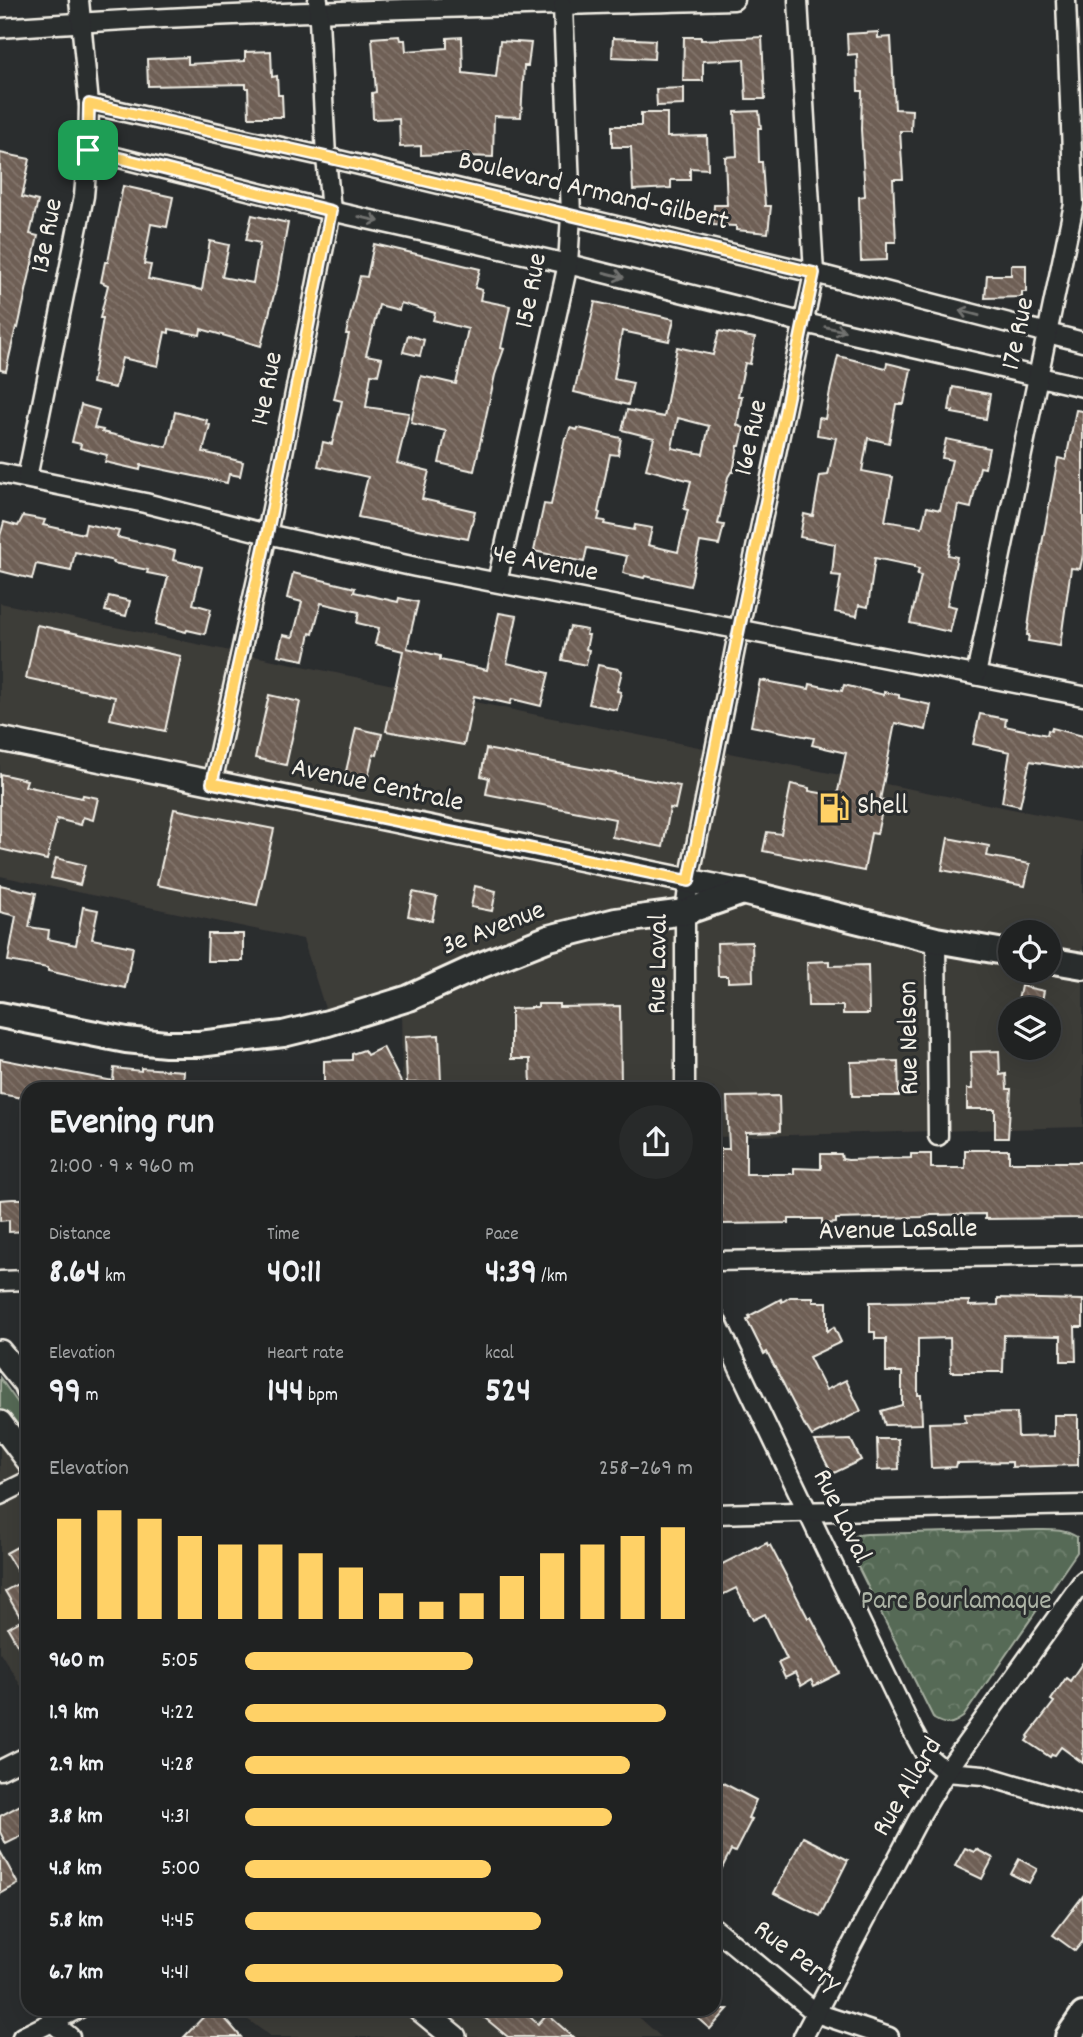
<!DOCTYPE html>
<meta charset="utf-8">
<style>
body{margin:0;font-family:Dekko,sans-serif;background:#282a2a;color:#f1f3f6;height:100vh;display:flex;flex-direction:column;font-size:26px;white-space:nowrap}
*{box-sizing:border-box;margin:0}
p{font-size:23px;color:#a2a4a5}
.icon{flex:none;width:38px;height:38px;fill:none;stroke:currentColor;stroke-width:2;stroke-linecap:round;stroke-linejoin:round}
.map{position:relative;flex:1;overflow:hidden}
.side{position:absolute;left:21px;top:1082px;width:700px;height:934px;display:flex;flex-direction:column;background:#202222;border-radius:21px;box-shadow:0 7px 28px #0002,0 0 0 2px #3d3f40}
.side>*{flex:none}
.tools{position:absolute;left:998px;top:920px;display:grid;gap:14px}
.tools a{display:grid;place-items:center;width:63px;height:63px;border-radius:50%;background:#202222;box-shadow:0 7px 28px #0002,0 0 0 2px #3d3f40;font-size:35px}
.pin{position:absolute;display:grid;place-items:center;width:60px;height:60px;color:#fff;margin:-30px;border-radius:14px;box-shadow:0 4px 10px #0006}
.round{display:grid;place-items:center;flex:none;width:74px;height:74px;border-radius:37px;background:#282a2a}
.overview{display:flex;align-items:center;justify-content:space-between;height:119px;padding:0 28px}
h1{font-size:38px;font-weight:700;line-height:52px}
.stats{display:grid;grid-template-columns:repeat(3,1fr);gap:10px;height:119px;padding:7px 28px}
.stats div{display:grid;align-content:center}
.stats b{font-size:35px;font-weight:700}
.stats small{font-size:19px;font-weight:400}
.stats p{font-size:19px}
.chart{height:196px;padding:14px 28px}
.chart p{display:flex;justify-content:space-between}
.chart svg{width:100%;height:126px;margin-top:7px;stroke:#ffd166;stroke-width:6}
ul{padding:0 28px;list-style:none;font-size:23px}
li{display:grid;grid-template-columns:112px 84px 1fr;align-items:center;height:52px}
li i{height:18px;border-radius:9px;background:#ffd166}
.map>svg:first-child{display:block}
</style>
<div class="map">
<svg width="1083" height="2037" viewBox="0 0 1083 2037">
<defs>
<pattern id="park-crowns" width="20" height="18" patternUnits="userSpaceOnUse" patternTransform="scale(1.75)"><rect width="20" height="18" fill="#566a56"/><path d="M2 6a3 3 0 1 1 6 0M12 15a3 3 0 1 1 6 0" fill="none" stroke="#6f806e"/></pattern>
<pattern id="building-back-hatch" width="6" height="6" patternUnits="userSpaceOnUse" patternTransform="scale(1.75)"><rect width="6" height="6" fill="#6e5e54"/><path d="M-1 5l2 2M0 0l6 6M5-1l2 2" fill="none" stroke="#83766d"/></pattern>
</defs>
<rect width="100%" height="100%" fill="#2a2d2e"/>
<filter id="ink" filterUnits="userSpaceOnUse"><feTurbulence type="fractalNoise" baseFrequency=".0143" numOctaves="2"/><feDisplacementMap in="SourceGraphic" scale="14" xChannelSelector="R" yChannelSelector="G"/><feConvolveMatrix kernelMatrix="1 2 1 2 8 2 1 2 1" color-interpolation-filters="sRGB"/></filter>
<g filter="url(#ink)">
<!-- built -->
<g fill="#3e3c39" fill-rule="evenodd">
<path d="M0,603L542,716L1083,823V1127L714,1137V1088H402L401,999L329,1021L303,939L0,876ZM1010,933H1048V971H1010ZM1010,1010H1048V1048H1010Z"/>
<path d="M0,1442L22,1471L28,1469V1697L0,1652Z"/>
<path d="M234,2009H630L661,2037H271Z"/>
</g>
<!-- grass -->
<path fill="#566a56" stroke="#a5ae9f" stroke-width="2" d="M0,1378L28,1417V1447L0,1415Z"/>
<!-- park -->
<path fill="url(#park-crowns)" stroke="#a5ae9f" stroke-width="2" d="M1037,1530C1052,1530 1064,1529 1077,1537V1552L963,1717C952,1725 946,1726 934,1719L852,1555L851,1539L857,1535L867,1534Z"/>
<!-- building -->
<g fill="url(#building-back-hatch)" stroke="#f4f1e8" stroke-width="2" fill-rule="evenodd">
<path d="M878,32V38L891,37L895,109L912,110L911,131H900L903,179H893L896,242H887V260L861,261L859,197L865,196L861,129L862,91H858L857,54L848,55L847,34Z"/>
<path d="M399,36L400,40H405L406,51L447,48V38L462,37L463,73L496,77L500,41L531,43L528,66H524L521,117L494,116L493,157L467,156L468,153L421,155V146L400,147L399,118L373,119L372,93L376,92L372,38Z"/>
<path d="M684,37H701V40L762,37L765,99H746L744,59L703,61V81H683Z"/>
<path d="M613,38L655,40L654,59L612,57Z"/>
<path d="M271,51L272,77L277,76L278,95H282L283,117H249L248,88H246V84L148,86L147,59L188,57V64L245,61V52Z"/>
<path d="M684,88V105L657,106L656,89Z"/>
<path d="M759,111L761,128H758L759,162H762L765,206H771L768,233L736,230V226L713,225L714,205H727L725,157L737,156L735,112Z"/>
<path d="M641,113H667V137L707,136L708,169L690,168V180H671V188L633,190L631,147H612V126H641Z"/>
<path d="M0,153L30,159L22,197L38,201L30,234L38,236L18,328L16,327L6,371L0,370Z"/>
<path d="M123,186L173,197L167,227L151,224L144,264L151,265L148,279L202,290L210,241L229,245L222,277L253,283L260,243L246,240L252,215L288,223L278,279L261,346L201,329L200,335L169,329V333L165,332L158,366L122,358L115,388L92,383L103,318H100L108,285L101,282L105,262H108Z"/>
<path d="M374,244L480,269L475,288L482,290L480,300L510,306L501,348L504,349L495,375L474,471L439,463L446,431L411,423L421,376L456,384L468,329L433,320L435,313L401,303L399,310L379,305L366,355L382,358L378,375L371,374L366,407L409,413L397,463L429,471L422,499L475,511L468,539L358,517L368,477L318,466L323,442L332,444L342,401L334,399L349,334H346L360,276L367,277Z"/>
<path d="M1011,265H1026V292H1022V297L985,298L987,275H1011Z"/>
<path d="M595,302L674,319L669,341L622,331L614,379L633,383L628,405L574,392Z"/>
<path d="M719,331L755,338L750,364L745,363L738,396H742L737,425L744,428L740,446H738L733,472H731L728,477L718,524L724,525L719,545L700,542L690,586L645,576L644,578L623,573L627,556L587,548L584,562L534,551L544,504L551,505L565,438H567L570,428L577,430L578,428L621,438L618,455L610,454L598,512L600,513L598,520L605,521L604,524L634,530L635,525L652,528L648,545L678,552L688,510L684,509L691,481L646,469L654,438L622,430L627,410L664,417L677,347L713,355ZM678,418L709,426L703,454L672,448Z"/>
<path d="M408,335L424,340L420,356L403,352Z"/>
<path d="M838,356L886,368L887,363L911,369L904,404H896L889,443L868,438L862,471L893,477L885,521L922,527L927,507L940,510L952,460L942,458L946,439L989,448L985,468L980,467L971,508L958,505L948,555L957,557L947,605L956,607L950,632L910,623L921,576L917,575L919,569L914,568V566L875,558L868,607L859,605L857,616L835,612L841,576L832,575L835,544L800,537L804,514L813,516L820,476L828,475L836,438L817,435L819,418L825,419L830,391Z"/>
<path d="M953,387L990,394L986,419L952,413L953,411L949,410Z"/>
<path d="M81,405L99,410L94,428L103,430L102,432L167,447L175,412L207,420L206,424L210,425L203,452L243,462L240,476L229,474L227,483L141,465L140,470L105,462L107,455L80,448L81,444L72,442Z"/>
<path d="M1076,410L1083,411V555L1080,569L1071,568L1060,646L1028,641L1029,635H1027L1033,592L1058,458L1066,460Z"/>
<path d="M23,516L45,520L43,525L84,534L86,524L119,531L117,537L175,551L173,560L202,567L193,604L211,609L205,634L187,630L186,632L156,624L168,577L147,573L148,570L113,563L114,561L75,552L71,571L36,564L32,579L0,571V536L4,522L18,526Z"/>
<path d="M293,573L355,588L354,592L398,602L399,598L418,602L407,648L440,656V660L487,670L499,613L517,616L507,663L549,673L541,706L512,699L510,704L474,696L464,745L386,731L403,651L375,644L379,628L357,623L359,612L321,603L313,634L310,633L304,660L278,655L283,635L293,637L302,602L287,598Z"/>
<path d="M109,596L130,601L126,616L105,611Z"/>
<path d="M37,625L181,656L165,731L110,719L115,697L26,678Z"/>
<path d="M570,627L587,630L586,635H589L586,649L589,650L586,665L562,660L568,631H569Z"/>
<path d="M598,665L618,669L622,671L617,691L621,692L617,710L589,704Z"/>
<path d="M760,680L809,689L810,684L842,691L844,685L884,695V692L899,695V698L931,705L926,730L895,723L880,800L884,801L877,834L871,833L864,871L763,851L767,832L781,834L791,784L809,788V791L837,796L846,753L812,745L814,738L751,726Z"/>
<path d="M269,695L300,702L286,765L255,758Z"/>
<path d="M980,714L1006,719L1005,726L1047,735L1048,730L1051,731L1052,728L1083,736V770L1030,761L1020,806L1002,802L1010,752L973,744Z"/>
<path d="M356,728L382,734L377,755L373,754L366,786L344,780Z"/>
<path d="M486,749L680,786L675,809L670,808L663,847L612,837L615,819L486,794L489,778L481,776Z"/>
<path d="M0,774L27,780L25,786L82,798L83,795L98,798L93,820L83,817L81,825L57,819L47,860L0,849Z"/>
<path d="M174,809L274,829L257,905L157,885Z"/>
<path d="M948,838L989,846L987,856L1030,864L1025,886L942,870Z"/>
<path d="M56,858L85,865L80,885L51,878Z"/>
<path d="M0,885L36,893L29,927L49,930L48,939L76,945L83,907L98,910L92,939L133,947L125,988L48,971V968L8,961L16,916L0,912Z"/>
<path d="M475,886L496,891L492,911L471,907Z"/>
<path d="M413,892L437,897L432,921L408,916Z"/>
<path d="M208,934H243V961H207Z"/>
<path d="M752,942L753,981L728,982V976H718L717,943Z"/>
<path d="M829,961V966L868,965L869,1014H843V1006H808L807,962Z"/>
<path d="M1021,986L1044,991L1040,1010H1016Z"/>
<path d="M538,1004H559V1007L620,1006L621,1088H531L530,1059H511V1009L531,1008V1007H538Z"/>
<path d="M439,1035L441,1082L407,1083L405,1037Z"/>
<path d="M383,1047L404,1088H324V1061L352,1060V1054L364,1050L367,1055Z"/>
<path d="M999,1051L1000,1075L1006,1074L1007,1089H1011L1008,1138H995V1109H967V1089H972L971,1052Z"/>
<path d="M0,1059L113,1081L114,1068L141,1071V1068L184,1071L183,1088H28V1099L0,1094Z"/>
<path d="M898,1061L899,1096H852L851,1062Z"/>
<path d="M779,1096L780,1131L746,1132V1174H794V1168L821,1169V1154H841L842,1159L848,1160L911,1158V1154H931V1168H965V1150H1009V1162H1083V1218L985,1219V1214L931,1215L922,1217L836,1219V1223L822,1224V1219H789V1223L722,1224L720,1149H729L727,1097Z"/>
<path d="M13,1199H28V1231L9,1232V1220L0,1221V1200Z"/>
<path d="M790,1297H813V1302H827V1331L834,1327L841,1342L809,1357L826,1390L846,1380L861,1411L812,1436L807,1428H806L767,1352L764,1354L747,1320L750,1318L749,1316L781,1299L782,1302Z"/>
<path d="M998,1298L1083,1300V1327H1075L1076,1361H1061V1336L1004,1335L1003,1372H951L950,1338L918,1339V1395H921L922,1424L885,1425L881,1411L902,1405V1372H886V1339H875V1332H870V1302L969,1301V1306L998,1305Z"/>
<path d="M1017,1413L1018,1437L1054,1436V1415H1078V1465L1012,1467V1462L957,1463L956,1467L931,1468L929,1423L966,1422L965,1414Z"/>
<path d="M877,1439H898L899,1469L878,1470Z"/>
<path d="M851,1440L861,1460L832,1474L815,1441Z"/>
<path d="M28,1541V1663L8,1628L22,1620L5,1591L23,1581L6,1553Z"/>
<path d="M767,1543L768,1546L770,1545L808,1618L811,1617L840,1673L814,1686L811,1680L801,1686L795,1673L785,1678L778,1663L787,1659L765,1614L753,1620L736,1588L714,1599V1568L756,1547L757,1548Z"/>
<path d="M1083,1662V1763L1061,1747L1055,1755L1052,1754L1050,1757L1026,1741L1029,1737L1028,1736L1054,1702L1051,1700L1066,1678L1070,1681Z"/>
<path d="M721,1782L756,1800L748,1818L752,1819L735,1852L731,1850L714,1884V1797Z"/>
<path d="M22,1804L28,1815V1833L6,1844L0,1832V1816Z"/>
<path d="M803,1837L848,1860L820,1916L774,1893Z"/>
<path d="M965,1848L974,1852L976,1849L993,1858L982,1879L955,1866Z"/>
<path d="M0,1851L18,1884L0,1894Z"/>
<path d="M1019,1859L1037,1869L1029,1883L1011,1874Z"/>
<path d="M1083,1896V1941L1075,1951L1053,1935Z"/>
<path d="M211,2009H217L241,2037H184Z"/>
<path d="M474,2009H521L538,2024L547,2014L573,2037H508Z"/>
<path d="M687,2009H728L710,2029Z"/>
</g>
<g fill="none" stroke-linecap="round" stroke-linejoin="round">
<!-- minor casing -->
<g stroke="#f4f1e8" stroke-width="23">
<g id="minor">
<path d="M0,28C244,10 489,8 734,0"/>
<path d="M89,104L326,157L814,273L1083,342"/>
<path d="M88,150L331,211L568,264L805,323L1083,387"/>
<path d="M0,473L145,503L267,534L416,567L1083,696"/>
<path d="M27,478L84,196L88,150L89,104L79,0"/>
<path d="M497,582L568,264L571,215L563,6"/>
<path d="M976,675L1074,204L1066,0"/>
<path d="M212,783L267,534L331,211L326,157L318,0"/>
<path d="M936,940L938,1136"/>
<path d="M685,1088V912L689,881L739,629L814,273L798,0"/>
<path d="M714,1261L1083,1255"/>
<path d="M0,1281L28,1280"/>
<path d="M714,1316L913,1732L925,1754L946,1772"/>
<path d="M0,1495L28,1481"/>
<path d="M714,1514L1083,1505"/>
<path d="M0,1770L28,1756"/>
<path d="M946,1772L983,1775L1083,1805"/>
<path d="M714,1928L816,2013L889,2037"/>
<path d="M52,2022L70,2037"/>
<path d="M22,2037L78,2009"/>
<path d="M803,2037L921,1814L946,1772L1083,1581"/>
</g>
</g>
<!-- tertiary casing -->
<g stroke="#f4f1e8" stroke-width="28">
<g id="tertiary">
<path d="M0,739L743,892"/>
<path d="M0,1352L25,1383L28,1390"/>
<path d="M0,1423L28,1460"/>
<path d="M420,2009L454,2037"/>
</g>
</g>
<!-- secondary casing -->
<g stroke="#f4f1e8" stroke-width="30">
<g id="secondary">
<path d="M1048,960L1083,966"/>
<path d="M0,1015L126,1040L166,1044H199L283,1034L328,1023L409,998L479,966L549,938L616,921L685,912L743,892L936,940L1010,953"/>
<path d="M1068,2037L1083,2015"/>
</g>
</g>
<!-- minor -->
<use href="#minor" stroke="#2a2d2e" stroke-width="18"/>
<!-- tertiary -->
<use href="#tertiary" stroke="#2a2d2e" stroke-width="23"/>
<!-- secondary -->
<use href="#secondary" stroke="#2a2d2e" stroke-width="24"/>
</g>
<!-- one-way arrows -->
<defs><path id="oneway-shaft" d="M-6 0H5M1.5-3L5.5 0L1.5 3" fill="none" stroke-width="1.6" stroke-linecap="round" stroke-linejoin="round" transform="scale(1.75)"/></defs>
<g stroke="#71726f">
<use href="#oneway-shaft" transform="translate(369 219) rotate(13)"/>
<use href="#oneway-shaft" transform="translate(614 275) rotate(14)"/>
<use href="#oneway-shaft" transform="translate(969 313) rotate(-165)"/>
<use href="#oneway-shaft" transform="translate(835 329) rotate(13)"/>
</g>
</g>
<g fill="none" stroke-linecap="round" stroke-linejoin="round" filter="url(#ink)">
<!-- route casing -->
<g stroke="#fff" stroke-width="14">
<path id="route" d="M89,104L326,157L814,273L739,629L689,881L212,783L267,534L331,211L88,150Z"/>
</g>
<!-- route -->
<use href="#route" stroke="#ffd166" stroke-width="9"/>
</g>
<!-- icons -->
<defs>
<g id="fuel-bare" transform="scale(2.415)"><path d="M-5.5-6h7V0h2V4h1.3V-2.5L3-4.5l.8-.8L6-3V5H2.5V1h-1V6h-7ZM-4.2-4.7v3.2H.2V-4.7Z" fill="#ffd166" stroke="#2a2d2e" stroke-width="2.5" paint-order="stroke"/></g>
</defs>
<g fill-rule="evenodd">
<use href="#fuel-bare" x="834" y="808"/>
</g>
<g text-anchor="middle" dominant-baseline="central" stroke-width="6" stroke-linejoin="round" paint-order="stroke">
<!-- street labels -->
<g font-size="28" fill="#f4f1e8" stroke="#2a2d2e">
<text transform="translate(593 193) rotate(13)">Boulevard Armand-Gilbert</text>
<text transform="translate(49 236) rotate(-79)">13e Rue</text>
<text transform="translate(533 291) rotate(-79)">15e Rue</text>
<text transform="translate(1020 334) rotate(-78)">17e Rue</text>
<text transform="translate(269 389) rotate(-79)">14e Rue</text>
<text transform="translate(753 438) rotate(-78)">16e Rue</text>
<text transform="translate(545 565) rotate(11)">4e Avenue</text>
<text transform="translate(377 787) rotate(12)">Avenue Centrale</text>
<text transform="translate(494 930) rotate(-21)">3e Avenue</text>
<text transform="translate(660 964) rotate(-89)">Rue Laval</text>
<text transform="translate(911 1038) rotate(-91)">Rue Nelson</text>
<text transform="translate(898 1232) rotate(-1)">Avenue LaSalle</text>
<text transform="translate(840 1517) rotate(64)">Rue Laval</text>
<text transform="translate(909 1788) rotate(-59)">Rue Allard</text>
<text transform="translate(796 1958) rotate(37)">Rue Perry</text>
</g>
<!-- poi labels -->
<g font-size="28" fill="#f4f1e8" stroke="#2a2d2e" text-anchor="start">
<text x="857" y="808">Shell</text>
</g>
<!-- park labels -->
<g font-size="28" fill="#adb4a6" stroke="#2a2d2e">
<text x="956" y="1603">Parc Bourlamaque</text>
</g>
</g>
</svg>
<div class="tools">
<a><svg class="icon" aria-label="locate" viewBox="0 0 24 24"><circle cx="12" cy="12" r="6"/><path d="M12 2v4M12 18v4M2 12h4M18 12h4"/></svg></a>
<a><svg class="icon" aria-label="layers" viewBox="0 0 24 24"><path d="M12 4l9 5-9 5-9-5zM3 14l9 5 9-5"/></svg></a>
</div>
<div class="pin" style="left:88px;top:150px;background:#1e9e55"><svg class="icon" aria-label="arrive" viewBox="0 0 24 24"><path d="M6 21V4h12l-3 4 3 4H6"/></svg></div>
<section class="side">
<div class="overview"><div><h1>Evening run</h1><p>21:00 · 9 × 960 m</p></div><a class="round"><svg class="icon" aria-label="share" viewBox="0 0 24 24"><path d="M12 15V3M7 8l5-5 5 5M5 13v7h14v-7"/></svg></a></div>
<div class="stats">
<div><p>Distance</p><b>8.64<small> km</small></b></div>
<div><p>Time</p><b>40:11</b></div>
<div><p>Pace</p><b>4:39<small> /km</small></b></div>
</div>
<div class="stats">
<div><p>Elevation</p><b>99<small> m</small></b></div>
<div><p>Heart rate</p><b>144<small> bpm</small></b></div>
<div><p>kcal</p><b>524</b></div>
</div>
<div class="chart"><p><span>Elevation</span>258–269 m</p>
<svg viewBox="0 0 160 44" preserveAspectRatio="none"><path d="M5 44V9M15 44V6M25 44V9M35 44V15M45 44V18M55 44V18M65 44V21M75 44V26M85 44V35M95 44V38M105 44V35M115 44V29M125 44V21M135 44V18M145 44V15M155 44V12"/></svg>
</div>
<ul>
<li><b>960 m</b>5:05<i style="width:51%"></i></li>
<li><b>1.9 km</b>4:22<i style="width:94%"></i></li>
<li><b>2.9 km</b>4:28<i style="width:86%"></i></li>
<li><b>3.8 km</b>4:31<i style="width:82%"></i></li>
<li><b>4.8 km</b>5:00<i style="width:55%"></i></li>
<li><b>5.8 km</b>4:45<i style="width:66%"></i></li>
<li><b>6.7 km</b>4:41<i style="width:71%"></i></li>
</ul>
</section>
</div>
